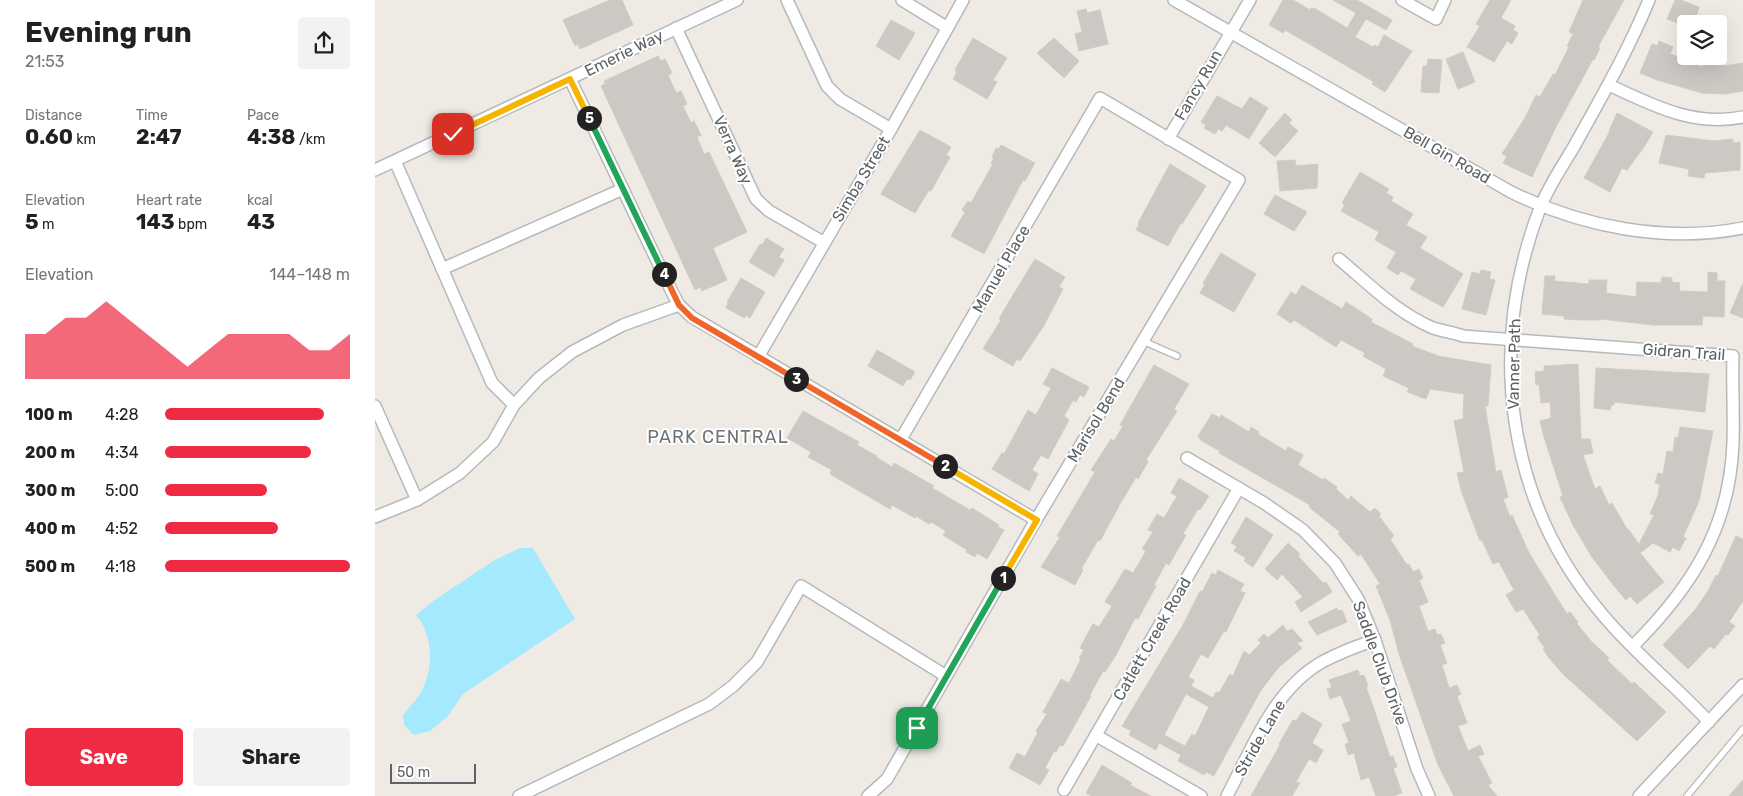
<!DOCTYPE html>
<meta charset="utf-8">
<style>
body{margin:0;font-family:Rubik,sans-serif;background:#f2f2f2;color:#202124;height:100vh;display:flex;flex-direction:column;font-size:19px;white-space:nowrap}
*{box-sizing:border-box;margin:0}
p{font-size:16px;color:#757577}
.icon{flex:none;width:28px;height:28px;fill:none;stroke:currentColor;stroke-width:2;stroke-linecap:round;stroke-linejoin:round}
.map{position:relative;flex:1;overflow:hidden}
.drawer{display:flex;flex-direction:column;background:#fff;width:375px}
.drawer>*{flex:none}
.tools{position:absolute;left:1302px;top:15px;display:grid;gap:10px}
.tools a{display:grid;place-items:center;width:50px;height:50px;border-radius:5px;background:#fff;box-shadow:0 5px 20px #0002;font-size:25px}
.scale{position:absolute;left:15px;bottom:12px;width:86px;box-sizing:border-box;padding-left:5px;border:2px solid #5c6265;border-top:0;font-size:14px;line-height:18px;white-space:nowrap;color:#5c6265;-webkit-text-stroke:4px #fff;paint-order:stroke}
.pin{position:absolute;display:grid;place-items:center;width:42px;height:42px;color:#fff;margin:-21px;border-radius:10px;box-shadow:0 2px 8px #0006}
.km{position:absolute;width:25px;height:25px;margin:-12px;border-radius:50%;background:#222;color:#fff;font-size:14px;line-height:25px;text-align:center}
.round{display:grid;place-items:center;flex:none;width:52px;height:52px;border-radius:5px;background:#f2f2f2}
.summary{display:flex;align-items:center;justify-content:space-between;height:85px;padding:0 25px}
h1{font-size:28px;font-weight:700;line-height:38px}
.stats{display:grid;grid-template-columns:repeat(3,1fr);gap:8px;height:85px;padding:5px 25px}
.stats div{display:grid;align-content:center}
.stats b{font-size:21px;font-weight:700}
.stats small{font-size:14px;font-weight:400}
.stats p{font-size:14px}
.chart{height:140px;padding:10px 25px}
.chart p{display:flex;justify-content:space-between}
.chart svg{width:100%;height:90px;margin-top:5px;fill:#ee2b42;opacity:.7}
.button{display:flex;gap:10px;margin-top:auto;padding:10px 25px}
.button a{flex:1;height:58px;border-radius:5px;background:#ee2b42;color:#fff;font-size:20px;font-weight:700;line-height:58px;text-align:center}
.button a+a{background:#f2f2f2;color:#202124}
ul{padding:0 25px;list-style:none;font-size:16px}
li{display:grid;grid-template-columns:80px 60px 1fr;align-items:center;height:38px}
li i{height:12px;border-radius:6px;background:#ee2b42}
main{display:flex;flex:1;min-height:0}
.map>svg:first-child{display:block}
</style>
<main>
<section class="drawer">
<div class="summary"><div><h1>Evening run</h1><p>21:53</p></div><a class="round"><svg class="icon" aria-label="share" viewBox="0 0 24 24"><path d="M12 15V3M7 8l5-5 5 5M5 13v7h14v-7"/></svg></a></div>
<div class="stats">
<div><p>Distance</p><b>0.60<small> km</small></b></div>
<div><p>Time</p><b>2:47</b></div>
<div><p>Pace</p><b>4:38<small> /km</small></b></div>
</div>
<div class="stats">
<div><p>Elevation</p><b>5<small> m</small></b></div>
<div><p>Heart rate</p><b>143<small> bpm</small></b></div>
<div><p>kcal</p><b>43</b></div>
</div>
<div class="chart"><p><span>Elevation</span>144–148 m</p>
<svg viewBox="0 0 160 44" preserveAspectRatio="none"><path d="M0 44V22L10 22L20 14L30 14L40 6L50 14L60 22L70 30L80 38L90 30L100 22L110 22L120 22L130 22L140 30L150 30L160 22V44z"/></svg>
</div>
<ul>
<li><b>100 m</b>4:28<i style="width:86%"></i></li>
<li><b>200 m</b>4:34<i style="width:79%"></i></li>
<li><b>300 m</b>5:00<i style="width:55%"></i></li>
<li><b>400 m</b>4:52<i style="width:61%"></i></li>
<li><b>500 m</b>4:18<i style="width:100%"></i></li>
</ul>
<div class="button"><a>Save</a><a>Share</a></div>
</section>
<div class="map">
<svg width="1368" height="796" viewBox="0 0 1368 796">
<rect width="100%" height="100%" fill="#efebe4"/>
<!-- water -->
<path fill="#a5e9ff" d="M145,548H158L200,619L88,694L73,716L55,731L39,735L29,725L28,715C34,707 43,699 47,690C59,667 58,635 41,615L58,601L118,561Z"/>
<!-- building -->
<g fill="#ccc8c3" stroke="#d4cbc2" fill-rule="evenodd">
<path d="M235,0H247L258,25L205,49L203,44L200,46L188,20Z"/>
<path d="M908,0H918L935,10L936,8L941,9L972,28L981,13L958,0H982L1017,20L1011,30L991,19L980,37L998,47L999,45L1003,47L1009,35L1037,51L1010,92L997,84L999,82L936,45L910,30L908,33L894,25Z"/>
<path d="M1115,0H1136L1126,18L1140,26L1138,30L1143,33L1137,44L1132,41L1119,62L1092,47L1105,26L1101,24Z"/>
<path d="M1208,0H1249L1223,47L1225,48L1219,60L1218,59L1180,129L1157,177L1128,163L1132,156L1127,154L1150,118L1161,95L1165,97L1178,74L1180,75L1194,47L1192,46L1198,34L1194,32Z"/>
<path d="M1300,0H1306L1324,7L1319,24H1311V26L1292,19Z"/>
<path d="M711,9L712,13L725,10L733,44L704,51L700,34L707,32L702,11Z"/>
<path d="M516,20L540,33L524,60L501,46Z"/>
<path d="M598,38L632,58L618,80L622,82L612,99L578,79L582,72L580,70Z"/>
<path d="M679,38L704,61L689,78L662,53Z"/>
<path d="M1284,41L1298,47L1295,54L1311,59L1310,62L1328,67L1329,56H1349L1348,66L1368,63V91L1351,94L1327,93L1282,80L1265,73L1277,44L1282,46Z"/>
<path d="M1088,52L1100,82L1083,89L1071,59Z"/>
<path d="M283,56L286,61L290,59L297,73L293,75L301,93L306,91L312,104L308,106L316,123L319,121L326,135L322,137L329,154L334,152L372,232L338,248L352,280L327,291L325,287L320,290L226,86L230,84L229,81Z"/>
<path d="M1053,59L1067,60L1064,93L1046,92L1048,66H1052Z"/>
<path d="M842,96L867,109L875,97L893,108L874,139L851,125L847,131L843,129L840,134L829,128L831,125L826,122Z"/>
<path d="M910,113L917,120L914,123L923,131L900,157L884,143Z"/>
<path d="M1242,113L1278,132L1269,147L1252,170L1247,168L1235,192L1209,178L1235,131H1234Z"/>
<path d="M545,130L576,147L571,155L575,157L556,191L554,190L540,213L506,194Z"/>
<path d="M1291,135L1339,141L1358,139V143L1365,142V170L1330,173L1329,178L1313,176L1314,169L1284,163Z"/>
<path d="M626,145L660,163L650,181L648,180L609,254L576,236L590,212L587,210L593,201L596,203L618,164L616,163L619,158L617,157L621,148L624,149Z"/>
<path d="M920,160L921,166L943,164L942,188L905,191L902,161Z"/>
<path d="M795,164L831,186L807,224L806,223L793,246L761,230L764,224L763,223Z"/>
<path d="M985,172L1014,189L1011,193L1018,197L1016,201L1038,214L1031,225L1052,237L1045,248L1088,274L1068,307L1035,289L1041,279L1026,271L1023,275L1012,268L1021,252L1000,240L1004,232L966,211L970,205L967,203Z"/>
<path d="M900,195L932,212L919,231L889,214Z"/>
<path d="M391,238L409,249L404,257L409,260L399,277L374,262L385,244L387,245Z"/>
<path d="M846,253L881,274L859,312L825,293L830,284L828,283Z"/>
<path d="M660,259L690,277L684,287L688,289L668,327L645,361L642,359L638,366L608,349L626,320L624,319L629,310Z"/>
<path d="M1106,270L1116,272L1114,279L1120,280L1111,315L1087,309L1097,272L1105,274Z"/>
<path d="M1333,272L1342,273V281H1350L1349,317L1328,316L1327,325H1278L1225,319V320H1207L1189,319V316L1167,314L1170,276H1180L1179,281L1214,284V280H1232L1231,293L1261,297L1262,282L1286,283L1287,277L1297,278V282L1305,283L1304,291L1333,292Z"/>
<path d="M366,278L390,292L375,318L371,315L370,318L351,308L353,303L352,302Z"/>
<path d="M1368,283V318L1355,313Z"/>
<path d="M927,285L967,309L971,302L997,319L996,322L1038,344L1037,346L1063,356L1116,365L1113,406H1110L1121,472L1126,470L1133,497L1128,499L1135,517L1137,515L1154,553L1192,614L1195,612L1203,622L1202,624L1216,641L1234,658L1232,660L1257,684L1259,682L1291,712L1262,741L1189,675L1174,658L1168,649L1170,648L1162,637L1165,635L1148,609L1141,612L1131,595L1139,590L1124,562L1118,564L1107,540L1105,541L1087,493L1082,473L1089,472L1079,421L1088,419L1089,394L1055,389L1051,399L1032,392L1034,388L1008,376L1011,369L988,356L990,353L966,340L961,347L919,320L916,323L902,314L916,292L921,295Z"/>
<path d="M502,350L540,372L535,380L532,379L528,386L493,366Z"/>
<path d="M1203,364L1206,439H1215L1218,453L1208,455L1220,489L1225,486L1234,505L1237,503L1252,529H1253L1264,544L1279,515L1275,514L1284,493H1283L1285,484L1280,483L1283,473L1288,474L1292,451L1298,452L1300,437L1303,438L1305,427L1338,431L1324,501L1308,537L1311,538L1304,551L1298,547L1295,552L1278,543L1265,553L1289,582L1262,604L1255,596L1251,600L1239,586L1217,557L1198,525L1185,497L1188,496L1169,437L1165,421L1176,418L1175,402L1166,403L1164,384L1161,385L1160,372L1169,371V366Z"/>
<path d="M779,365L814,384L799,409L802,411L771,460L773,462L763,479L761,477L745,504L725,541L723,540L706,569L708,570L700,585L666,567L685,537L682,536L720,472L716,470L736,439L739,441L748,426L745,425Z"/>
<path d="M677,368L714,387L709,397L705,395L701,402L698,400L689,416L694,420L673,459L666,455L657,470L663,474L654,491L617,469L627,453L629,454L653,410L661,415L676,388L668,384Z"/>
<path d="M1221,368L1334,374L1330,412L1239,402V405H1236L1235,410L1219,408Z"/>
<path d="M428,411L484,442L482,445L502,456L501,457L517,467L519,463L559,486L557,488L595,510L597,508L624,525L623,527L629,530L612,559L602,553L600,557L591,552L592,550L568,535L571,531L556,522L554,524L541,516L540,518L517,505L515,509L455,474L457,470L433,457L436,452L412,438Z"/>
<path d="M837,414L845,418L846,415L874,432L876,427L884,432L883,434L911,451L913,447L928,455L923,465L948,480L949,478L962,487L961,489L973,500L976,496L995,512L1000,508L1006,514L1004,516L1019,536L1015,539L1032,565L1034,564L1038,572L1044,569L1048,578L1044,580L1053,602L1044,606L1053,631L1060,629L1062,635L1066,634L1070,643L1065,645L1072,663L1067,665L1074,688L1082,685L1086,694L1082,696L1092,723L1083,726L1093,751L1105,745L1109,754L1103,756L1117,783L1113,785L1122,796H1079L1063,765L1024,654L1015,620L1001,586L1005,584L986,554L983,556L963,534L965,532L934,507L935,505L844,453L845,451L827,441L823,436Z"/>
<path d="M804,478L834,496L825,510L823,509L808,534L811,535L794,565L791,563L779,585L781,586L763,619L760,618L741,655L730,672L728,671L715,695L716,696L688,746L685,745L681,752L679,751L670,768L674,770L665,785L634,768L642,753L650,757L663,732L661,731L672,714L668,712L686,679L694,683L706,659L704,658L709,650L705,648L718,624L724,627L737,606L730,602L750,569L758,573L771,551L767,549L778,532L773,530L782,514L789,518L802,496L796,493Z"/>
<path d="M871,517L898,535L878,567L869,561L871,558L859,551L862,546L856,543Z"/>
<path d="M1361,536L1368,539V601L1354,622L1360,626L1353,635L1351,634L1339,649L1335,646L1313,669L1288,645L1320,610L1333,591L1341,575L1343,576Z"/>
<path d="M913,543L925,554L923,556L948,583L951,582L957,592L926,612L920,602L928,597L907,574L902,580L890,569Z"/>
<path d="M843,570L869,584L865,591L870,593L851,632L849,631L833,658L826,654L813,677L819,680L816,686L838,698L841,692L844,693L855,674L858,676L869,651L874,655L886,643L883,640L889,634L893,638L908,625L912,631L917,629L928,641L922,643L927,648L904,667L886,690L839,776L831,772L829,775L803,761L806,755L784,743L781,750L754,735L756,731L747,726L808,625L825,591L827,592L837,573L841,575ZM811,694L834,707L820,736L817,734L810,746L789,735Z"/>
<path d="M962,608L963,611L967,610L972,622L942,635L933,622Z"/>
<path d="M983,670L985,676L989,675L993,686L991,687L1000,712L1015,757L1018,756L1022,767L1018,768L1027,793L1019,796H1001L994,777L986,780L979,753L973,755L970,744L974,743L967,724L976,721L966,695L955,699L952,689L957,687L954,680Z"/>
<path d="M927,712L947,724L937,743L948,750L941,763L934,759L921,782L925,783L917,796H876L905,745L904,744L918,720L921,721Z"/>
<path d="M727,765L757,783L755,785L776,796H716L711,793Z"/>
<path d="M1368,780V796H1354Z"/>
</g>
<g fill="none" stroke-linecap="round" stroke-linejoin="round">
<!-- service casing -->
<g stroke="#b5b9bc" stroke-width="8">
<g id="service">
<path d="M768,341L802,356"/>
<path d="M1312,796L1368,729"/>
</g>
</g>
<!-- minor casing -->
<g stroke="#b5b9bc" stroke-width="14">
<g id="minor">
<path d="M412,0L452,86L465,99L516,129"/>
<path d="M527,0L571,27"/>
<path d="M799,0L1136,192C1207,227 1290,243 1368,228"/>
<path d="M1027,0L1061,19L1070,0"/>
<path d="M1274,0C1254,49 1227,96 1201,143C1189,164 1174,185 1165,208C1112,347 1130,499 1227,614C1259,653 1300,685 1334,722"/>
<path d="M301,28L381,199L394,211L448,242"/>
<path d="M195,79L298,294L304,305L317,317L661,520"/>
<path d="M1234,85C1277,105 1318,127 1368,117"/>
<path d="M793,139L875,0"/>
<path d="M20,161L117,383L139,405"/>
<path d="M0,170L362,0"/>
<path d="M964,259C994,284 1022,313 1058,328C1068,331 1079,333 1088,336L1358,356C1357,385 1359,414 1358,443C1355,528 1316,588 1258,646"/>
<path d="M67,269L248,189"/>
<path d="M383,357L516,129L588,0"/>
<path d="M0,406L42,500"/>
<path d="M812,458L889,503L928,530L960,563L983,599L1000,640L1042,769L1054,796"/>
<path d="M0,517L42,500L85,473L118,442L139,405L164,378L197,352L248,325L304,305"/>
<path d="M722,736L826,796"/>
<path d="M689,790L864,488"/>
<path d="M144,796L334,704L358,686L382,662L426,586L571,676"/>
<path d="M493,796L512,779L661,520L864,180L725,98L526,439"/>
<path d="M852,796C877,749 898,690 947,662C964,653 982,646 1000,640"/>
<path d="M1264,796L1368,685"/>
</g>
</g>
<!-- service -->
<use href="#service" stroke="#fff" stroke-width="5.5"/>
<!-- minor -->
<use href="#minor" stroke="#fff" stroke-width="11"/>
</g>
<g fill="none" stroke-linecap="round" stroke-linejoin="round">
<!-- split-1 casing -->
<g stroke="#fff" stroke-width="10">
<path id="split-1" d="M542,728L628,578"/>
</g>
<!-- split-2 casing -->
<g stroke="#fff" stroke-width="10">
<path id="split-2" d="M570,466L662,520L628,578"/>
</g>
<!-- split-3 casing -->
<g stroke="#fff" stroke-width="10">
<path id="split-3" d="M421,379L570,466"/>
</g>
<!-- split-4 casing -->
<g stroke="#fff" stroke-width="10">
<path id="split-4" d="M289,274L304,305L317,318L421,379"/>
</g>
<!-- split-5 casing -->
<g stroke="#fff" stroke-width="10">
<path id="split-5" d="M214,118L289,274"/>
</g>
<!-- split-6 casing -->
<g stroke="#fff" stroke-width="10">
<path id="split-6" d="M78,134L195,79L214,118"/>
</g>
<!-- split-1 -->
<use href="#split-1" stroke="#22a559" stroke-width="6"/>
<!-- split-2 -->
<use href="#split-2" stroke="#f5b400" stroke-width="6"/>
<!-- split-3 -->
<use href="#split-3" stroke="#f0652b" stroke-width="6"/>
<!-- split-4 -->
<use href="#split-4" stroke="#f0652b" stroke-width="6"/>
<!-- split-5 -->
<use href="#split-5" stroke="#22a559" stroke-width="6"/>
<!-- split-6 -->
<use href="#split-6" stroke="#f5b400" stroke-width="6"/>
</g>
<g text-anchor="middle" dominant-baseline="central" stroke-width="4" stroke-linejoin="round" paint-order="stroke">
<!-- street labels -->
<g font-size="16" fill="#5c6265" stroke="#fff">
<text transform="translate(249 53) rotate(-26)">Emerie Way</text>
<text transform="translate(823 85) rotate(-60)">Fancy Run</text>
<text transform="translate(358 150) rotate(66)">Verra Way</text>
<text transform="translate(1072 155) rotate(30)">Bell Gin Road</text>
<text transform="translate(486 179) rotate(-59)">Simba Street</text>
<text transform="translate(626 269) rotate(-60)">Manuel Place</text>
<text transform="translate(1309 352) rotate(4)">Gidran Trail</text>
<text transform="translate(1139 364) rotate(-89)">Vanner Path</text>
<text transform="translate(721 420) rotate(-59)">Marisol Bend</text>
<text transform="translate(777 639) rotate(-60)">Catlett Creek Road</text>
<text transform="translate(1005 663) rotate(70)">Saddle Club Drive</text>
<text transform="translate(885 738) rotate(-60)">Stride Lane</text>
</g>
<!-- neighbourhood labels -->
<g font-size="18" letter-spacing="1" fill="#6d7477" stroke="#fff">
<text x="343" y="437">PARK CENTRAL</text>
</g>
</g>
</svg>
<div class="tools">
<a><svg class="icon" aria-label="layers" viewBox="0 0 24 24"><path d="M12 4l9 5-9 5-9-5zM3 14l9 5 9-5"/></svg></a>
</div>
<div class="scale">50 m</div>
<div class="pin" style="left:542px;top:728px;background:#1e9e55"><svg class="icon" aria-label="arrive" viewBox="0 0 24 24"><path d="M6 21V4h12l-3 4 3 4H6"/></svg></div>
<div class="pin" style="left:78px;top:134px;background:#d93025"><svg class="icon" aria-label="check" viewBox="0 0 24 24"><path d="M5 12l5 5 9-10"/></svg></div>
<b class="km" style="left:628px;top:578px">1</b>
<b class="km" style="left:570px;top:466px">2</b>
<b class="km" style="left:421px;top:379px">3</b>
<b class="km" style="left:289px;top:274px">4</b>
<b class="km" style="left:214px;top:118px">5</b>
</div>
</main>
